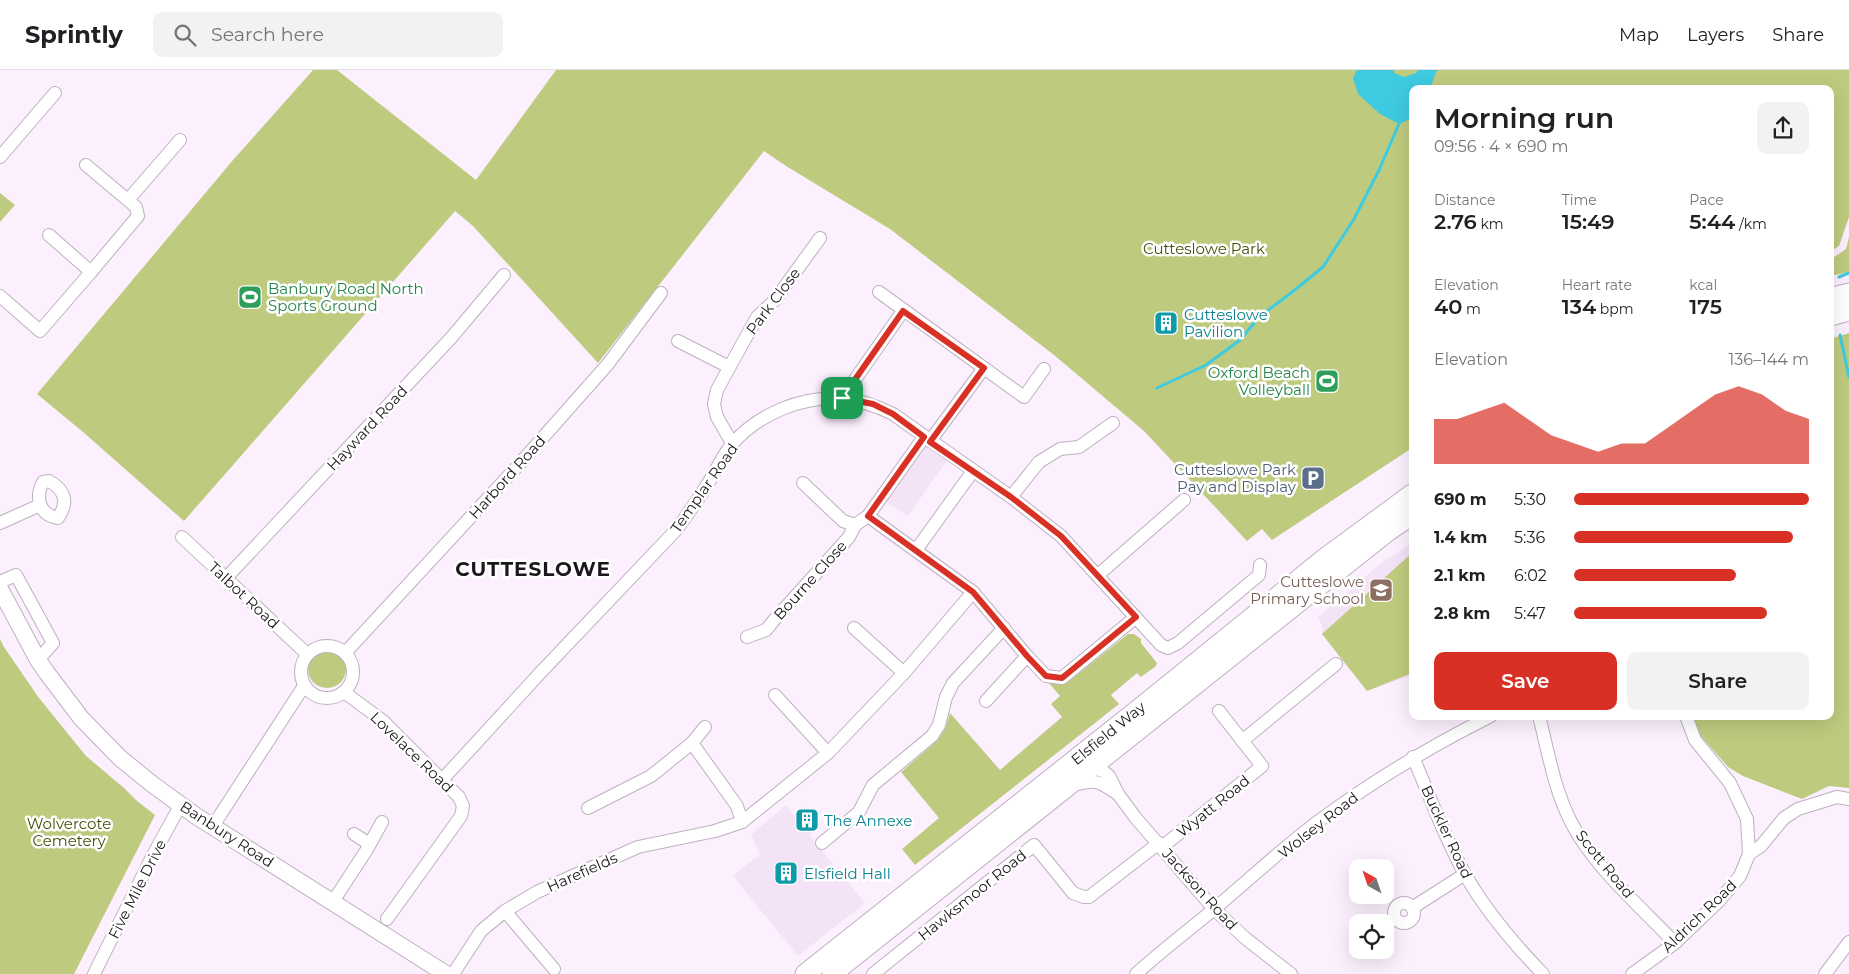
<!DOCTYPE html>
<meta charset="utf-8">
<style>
body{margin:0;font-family:Montserrat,sans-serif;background:#f2f2f2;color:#202124;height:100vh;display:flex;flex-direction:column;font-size:19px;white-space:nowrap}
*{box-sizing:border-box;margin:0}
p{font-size:16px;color:#757577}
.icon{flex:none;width:28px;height:28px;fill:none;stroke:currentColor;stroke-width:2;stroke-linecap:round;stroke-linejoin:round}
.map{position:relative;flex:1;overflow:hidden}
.drawer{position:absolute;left:1409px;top:15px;width:425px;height:635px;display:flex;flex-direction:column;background:#fff;border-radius:10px;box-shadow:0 5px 20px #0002}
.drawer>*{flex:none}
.needle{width:32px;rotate:320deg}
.fabs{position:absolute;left:1349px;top:789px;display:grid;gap:10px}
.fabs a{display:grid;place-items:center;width:45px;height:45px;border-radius:10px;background:#fff;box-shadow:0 5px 20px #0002;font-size:25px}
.pin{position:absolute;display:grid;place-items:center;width:42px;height:42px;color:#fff;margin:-21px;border-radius:10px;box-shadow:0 2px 8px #0006}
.round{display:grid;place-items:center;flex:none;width:52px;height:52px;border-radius:10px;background:#f2f2f2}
.summary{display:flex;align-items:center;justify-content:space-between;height:85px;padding:0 25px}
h1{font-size:28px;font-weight:600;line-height:38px}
.figures{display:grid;grid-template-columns:repeat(3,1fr);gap:8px;height:85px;padding:5px 25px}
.figures div{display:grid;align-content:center}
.figures b{font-size:21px;font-weight:600}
.figures small{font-size:14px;font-weight:400}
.figures p{font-size:14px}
.chart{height:140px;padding:10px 25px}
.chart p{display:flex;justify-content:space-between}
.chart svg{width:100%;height:90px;margin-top:5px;fill:#d93025;opacity:.7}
.cta{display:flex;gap:10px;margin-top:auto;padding:10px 25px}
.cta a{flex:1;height:58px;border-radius:10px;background:#d93025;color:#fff;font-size:20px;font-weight:600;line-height:58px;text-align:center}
.cta a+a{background:#f2f2f2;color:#202124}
ul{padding:0 25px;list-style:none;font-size:16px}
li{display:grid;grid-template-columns:80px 60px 1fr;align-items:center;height:38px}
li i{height:12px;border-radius:6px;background:#d93025}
header{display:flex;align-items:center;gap:30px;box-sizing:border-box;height:70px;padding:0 25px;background:#fff;border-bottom:1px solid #e0e0e0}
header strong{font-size:24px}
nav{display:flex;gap:28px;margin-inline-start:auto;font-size:18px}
.search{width:350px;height:45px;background:#f2f2f2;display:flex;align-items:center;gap:12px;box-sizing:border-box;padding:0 18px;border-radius:10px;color:#757577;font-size:19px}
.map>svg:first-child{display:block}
</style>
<header>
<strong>Sprintly</strong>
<div class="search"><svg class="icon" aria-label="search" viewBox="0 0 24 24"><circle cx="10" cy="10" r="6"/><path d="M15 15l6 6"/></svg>Search here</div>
<nav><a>Map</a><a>Layers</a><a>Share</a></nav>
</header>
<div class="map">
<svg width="1849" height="904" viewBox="0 0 1849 904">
<rect width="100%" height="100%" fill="#fceffe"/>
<!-- built -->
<g fill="#f4e2f6">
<path d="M925,374L947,390L908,446L885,431Z"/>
<path d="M1412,473V605L1367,621L1322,564L1323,557L1318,547L1381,493Z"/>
<path d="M786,735L794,746L806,737L820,755L809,765L865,833L798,886L733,806L760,784L751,765Z"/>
</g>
<!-- green -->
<g fill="#becb7e">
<path d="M313,0H337L476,110L556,0H1849V147L1839,176L1830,182V19H1412V378L1272,470L1262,459L1247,471L1144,361L1054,285L890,159L786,96L764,81L598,293L473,156L455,141L184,451L83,362L37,324L233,90Z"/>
<path d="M0,123L15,135L0,152Z"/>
<path d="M1849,167V202L1830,206V190L1846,179Z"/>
<path d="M1849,263V718L1829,716L1802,729L1743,706L1728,697L1700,665L1693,646H1830V269Z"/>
<path d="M1412,483V603L1367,621L1322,564Z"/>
<path d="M1128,564H1134L1141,569V573L1157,593L1156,596L1141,607L1137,603L1111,625L1119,634L915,795L902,779L939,748L901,702L937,671L945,659L950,643L1000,700L1062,647L1051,634L1060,626L1048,612L1069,611Z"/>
<path d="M0,569L4,577L39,628L86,686L124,718L137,731L155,745L74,904H0Z"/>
<circle cx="327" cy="599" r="19"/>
</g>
<!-- water -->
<path fill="#3ecae0" d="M1357,0H1394V3L1404,7L1416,3L1418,0H1438L1436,2L1430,19H1412V48L1399,54L1380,44L1358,24L1353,8Z"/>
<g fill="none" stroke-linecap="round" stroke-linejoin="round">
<!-- stream -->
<g stroke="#3ecae0" stroke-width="3">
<path d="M1839,207L1849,203"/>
<path d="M1840,265L1849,307"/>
<path d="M1157,318L1206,295L1240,270L1260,246L1291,223L1323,197L1354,149L1379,100L1399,54"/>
</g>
<!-- minor casing -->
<g stroke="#bdb1bf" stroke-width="14">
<g id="minor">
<path d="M0,87L55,23"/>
<path d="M86,95L136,137L138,146L91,202"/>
<path d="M128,130L180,70"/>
<path d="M879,222L1024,327L1044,299"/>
<path d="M0,226L40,261L91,202L49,165"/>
<path d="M678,271L729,297"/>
<path d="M842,328L903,241"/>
<path d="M924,367L868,446L973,522L1027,586L1046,606L1062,608L1136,547"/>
<path d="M930,371L984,298"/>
<path d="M732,373L717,347L714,334L717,320L757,247L775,230L820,168"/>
<path d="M49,411C65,420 69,432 58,448C39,445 35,427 43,412Z"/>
<path d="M803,413L843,451L855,455"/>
<path d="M1011,427L1039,392L1060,379L1079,377L1113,353"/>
<path d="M0,453L40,435"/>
<path d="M182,467L307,584"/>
<path d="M916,480L973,401"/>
<path d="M1098,505L1184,430"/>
<path d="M226,508L451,268L504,205"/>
<path d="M0,512L16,505L53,573L38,590"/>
<path d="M854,558L904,603"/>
<path d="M747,567L766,560L775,549L849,467L855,455L868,446"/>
<circle cx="327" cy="602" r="26"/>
<path d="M345,583L515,399L608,294L661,223"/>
<path d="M342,623L348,625L383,651L459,727L463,736L461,746L387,849"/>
<path d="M775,625L828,683"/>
<path d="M986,631L1027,586"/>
<path d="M1539,646C1548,681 1554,719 1571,752C1593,796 1641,837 1675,873"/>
<path d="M1686,646L1695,670L1730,713L1747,749L1749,784"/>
<path d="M1242,671L1336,594"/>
<path d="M692,673L737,736L742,752"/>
<path d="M1413,687C1430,726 1444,767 1465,804C1485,840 1514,874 1543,904"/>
<path d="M1087,696L1103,701L1109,706L1118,724L1135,747L1214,839L1245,868L1291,904"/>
<path d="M442,710L541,602L677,459C690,441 702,424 713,405C719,395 725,382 733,373C759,344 803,325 842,329C860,330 877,336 893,344L1011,427L1061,466L1161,575L1168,578L1178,573L1259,505L1260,495"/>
<path d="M1074,715C1097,709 1098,711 1118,724"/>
<path d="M588,738L651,706L692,673L705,657"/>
<path d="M213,756L304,616"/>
<path d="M354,764L368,773"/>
<path d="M822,773L859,742L873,715L932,666L939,655L946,627L953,613L1004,558"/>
<path d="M1162,777L1262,696L1219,641"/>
<path d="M332,833L366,781L382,752"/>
<circle cx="1404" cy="843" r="10"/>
<path d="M1412,838L1465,804"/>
<path d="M505,841L554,899"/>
<path d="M94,904L152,787L181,734"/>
<path d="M453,904L481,861L505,841L537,822L638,777L715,761L742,752L828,683L904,603L973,522"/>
<path d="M873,904L1034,775L1073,823L1084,827H1089L1159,773"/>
<path d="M1136,904C1163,879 1192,858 1220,834C1252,807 1283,778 1316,753C1371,712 1429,677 1491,646"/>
<path d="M1632,904L1675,873L1718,832L1740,806L1749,784L1761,776L1784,748L1798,739L1837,727L1849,729"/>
<path d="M1825,904L1849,872"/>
</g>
</g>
<!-- major casing -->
<g stroke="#bdb1bf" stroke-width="18">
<path id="major" d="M0,519L38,590L47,603L81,648L120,688L152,714L196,746L446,904"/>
</g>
<!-- highway casing -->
<g stroke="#bdb1bf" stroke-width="21">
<g id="highway">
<path d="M1830,228L1849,223"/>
<path d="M1830,246L1849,241"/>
<path d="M805,904L1140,638L1325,488L1412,424"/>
<path d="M832,904L1387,462L1412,445"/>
</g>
</g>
<!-- minor -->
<use href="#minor" stroke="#fff" stroke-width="12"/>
<!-- major -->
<use href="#major" stroke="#fff" stroke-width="16"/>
<!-- highway -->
<use href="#highway" stroke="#fff" stroke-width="19"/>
</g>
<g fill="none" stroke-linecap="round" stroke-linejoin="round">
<!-- route casing -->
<g stroke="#fff" stroke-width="10">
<path id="route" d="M903,241L984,298L930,372L1011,427L1061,466L1136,547L1062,608L1046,606L1027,586L973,522L868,446L924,367L893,344L873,334L842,328Z"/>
</g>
<!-- route -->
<use href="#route" stroke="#d93025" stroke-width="6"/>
</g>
<!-- icons -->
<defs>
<g id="stadium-square" transform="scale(1.25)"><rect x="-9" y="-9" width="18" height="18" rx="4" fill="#2e9e5b" stroke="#fff"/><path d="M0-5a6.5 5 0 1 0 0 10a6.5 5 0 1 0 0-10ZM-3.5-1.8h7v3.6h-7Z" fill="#fff"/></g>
<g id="building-square" transform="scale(1.25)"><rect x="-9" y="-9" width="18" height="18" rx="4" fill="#0f9aa8" stroke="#fff"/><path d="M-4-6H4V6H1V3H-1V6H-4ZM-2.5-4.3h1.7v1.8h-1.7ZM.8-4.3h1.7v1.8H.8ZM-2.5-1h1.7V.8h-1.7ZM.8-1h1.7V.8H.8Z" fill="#fff"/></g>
<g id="parking-square" transform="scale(1.25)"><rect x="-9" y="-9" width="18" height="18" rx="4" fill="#5c6f8a" stroke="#fff"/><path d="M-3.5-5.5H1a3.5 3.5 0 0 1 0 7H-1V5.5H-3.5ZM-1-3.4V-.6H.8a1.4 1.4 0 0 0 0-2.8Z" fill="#fff"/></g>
<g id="school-square" transform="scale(1.25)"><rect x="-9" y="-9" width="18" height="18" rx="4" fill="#8d6e63" stroke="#fff"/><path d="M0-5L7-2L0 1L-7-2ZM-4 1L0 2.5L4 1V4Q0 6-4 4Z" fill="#fff"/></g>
</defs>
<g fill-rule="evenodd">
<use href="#stadium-square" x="250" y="227"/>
<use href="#building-square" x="1166" y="253"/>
<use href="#stadium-square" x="1327" y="311"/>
<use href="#parking-square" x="1313" y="408"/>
<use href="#school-square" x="1381" y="520"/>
<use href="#building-square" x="807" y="750"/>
<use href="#building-square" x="786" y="803"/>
</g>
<g text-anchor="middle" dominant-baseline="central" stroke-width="5" stroke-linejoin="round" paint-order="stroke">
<!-- park labels -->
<g font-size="15" fill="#475008" stroke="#fff">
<text x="1204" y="178">Cutteslowe Park</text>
<text x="69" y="753">Wolvercote<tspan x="69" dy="17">Cemetery</tspan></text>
</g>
<!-- leisure labels -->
<g font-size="15" fill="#27864d" stroke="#fff" text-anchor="start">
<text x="268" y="218">Banbury Road North<tspan x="268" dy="17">Sports Ground</tspan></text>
<text x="1310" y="302" text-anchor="end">Oxford Beach<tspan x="1310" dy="17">Volleyball</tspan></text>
</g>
<!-- street labels -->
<g font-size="15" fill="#1c171c" stroke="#fff">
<text transform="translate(773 231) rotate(-53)">Park Close</text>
<text transform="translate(367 358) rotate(-47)">Hayward Road</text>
<text transform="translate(507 407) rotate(-48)">Harbord Road</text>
<text transform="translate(704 418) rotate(-55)">Templar Road</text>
<text transform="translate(810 510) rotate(-48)">Bourne Close</text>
<text transform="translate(244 525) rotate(43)">Talbot Road</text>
<text transform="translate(1108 663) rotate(-39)">Elsfield Way</text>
<text transform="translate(412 682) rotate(44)">Lovelace Road</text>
<text transform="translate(1213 736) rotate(-39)">Wyatt Road</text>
<text transform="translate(1318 755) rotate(-38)">Wolsey Road</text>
<text transform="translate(1447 762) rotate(65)">Buckler Road</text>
<text transform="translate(227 764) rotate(33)">Banbury Road</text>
<text transform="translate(1605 794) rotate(51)">Scott Road</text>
<text transform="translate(582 802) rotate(-24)">Harefields</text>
<text transform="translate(137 819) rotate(-63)">Five Mile Drive</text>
<text transform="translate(1200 819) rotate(48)">Jackson Road</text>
<text transform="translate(972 825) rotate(-39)">Hawksmoor Road</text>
<text transform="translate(1699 846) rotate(-44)">Aldrich Road</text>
</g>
<!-- culture labels -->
<g font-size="15" fill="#0d838f" stroke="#fff" text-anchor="start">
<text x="1184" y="244">Cutteslowe<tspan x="1184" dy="17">Pavilion</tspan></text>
<text x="824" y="750">The Annexe</text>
<text x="804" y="803">Elsfield Hall</text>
</g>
<!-- service labels -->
<g font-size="15" fill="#4e5e75" stroke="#fff" text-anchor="end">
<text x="1296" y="399">Cutteslowe Park<tspan x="1296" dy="17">Pay and Display</tspan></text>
</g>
<!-- education labels -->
<g font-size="15" fill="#785e54" stroke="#fff" text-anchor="end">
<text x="1364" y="511">Cutteslowe<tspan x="1364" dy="17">Primary School</tspan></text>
</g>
<!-- district labels -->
<g font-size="20" font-weight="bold" letter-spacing="1" fill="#1c171c" stroke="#fff">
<text x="533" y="499">CUTTESLOWE</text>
</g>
</g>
</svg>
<div class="fabs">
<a><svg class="needle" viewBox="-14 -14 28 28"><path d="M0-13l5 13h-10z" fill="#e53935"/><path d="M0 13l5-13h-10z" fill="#757577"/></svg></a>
<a><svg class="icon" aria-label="locate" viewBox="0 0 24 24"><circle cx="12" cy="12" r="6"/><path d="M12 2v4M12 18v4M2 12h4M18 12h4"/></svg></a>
</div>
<div class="pin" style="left:842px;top:328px;background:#1e9e55"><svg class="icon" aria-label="arrive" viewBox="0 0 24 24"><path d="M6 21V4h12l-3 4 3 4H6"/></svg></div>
<section class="drawer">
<div class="summary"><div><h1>Morning run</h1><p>09:56 · 4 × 690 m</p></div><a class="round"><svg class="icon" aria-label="share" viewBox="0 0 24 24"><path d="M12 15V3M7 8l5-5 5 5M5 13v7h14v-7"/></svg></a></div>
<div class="figures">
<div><p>Distance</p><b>2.76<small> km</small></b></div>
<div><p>Time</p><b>15:49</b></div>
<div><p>Pace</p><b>5:44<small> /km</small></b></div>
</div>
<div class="figures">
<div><p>Elevation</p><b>40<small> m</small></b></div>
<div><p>Heart rate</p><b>134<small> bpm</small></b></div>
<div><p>kcal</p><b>175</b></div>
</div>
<div class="chart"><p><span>Elevation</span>136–144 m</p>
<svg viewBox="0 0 160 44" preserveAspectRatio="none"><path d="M0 44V22L10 22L20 18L30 14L40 22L50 30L60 34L70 38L80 34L90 34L100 26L110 18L120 10L130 6L140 10L150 18L160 22V44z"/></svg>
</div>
<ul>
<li><b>690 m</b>5:30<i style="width:100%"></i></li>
<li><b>1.4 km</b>5:36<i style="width:93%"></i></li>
<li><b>2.1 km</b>6:02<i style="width:69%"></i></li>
<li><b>2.8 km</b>5:47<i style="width:82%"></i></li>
</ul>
<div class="cta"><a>Save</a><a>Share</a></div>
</section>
</div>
